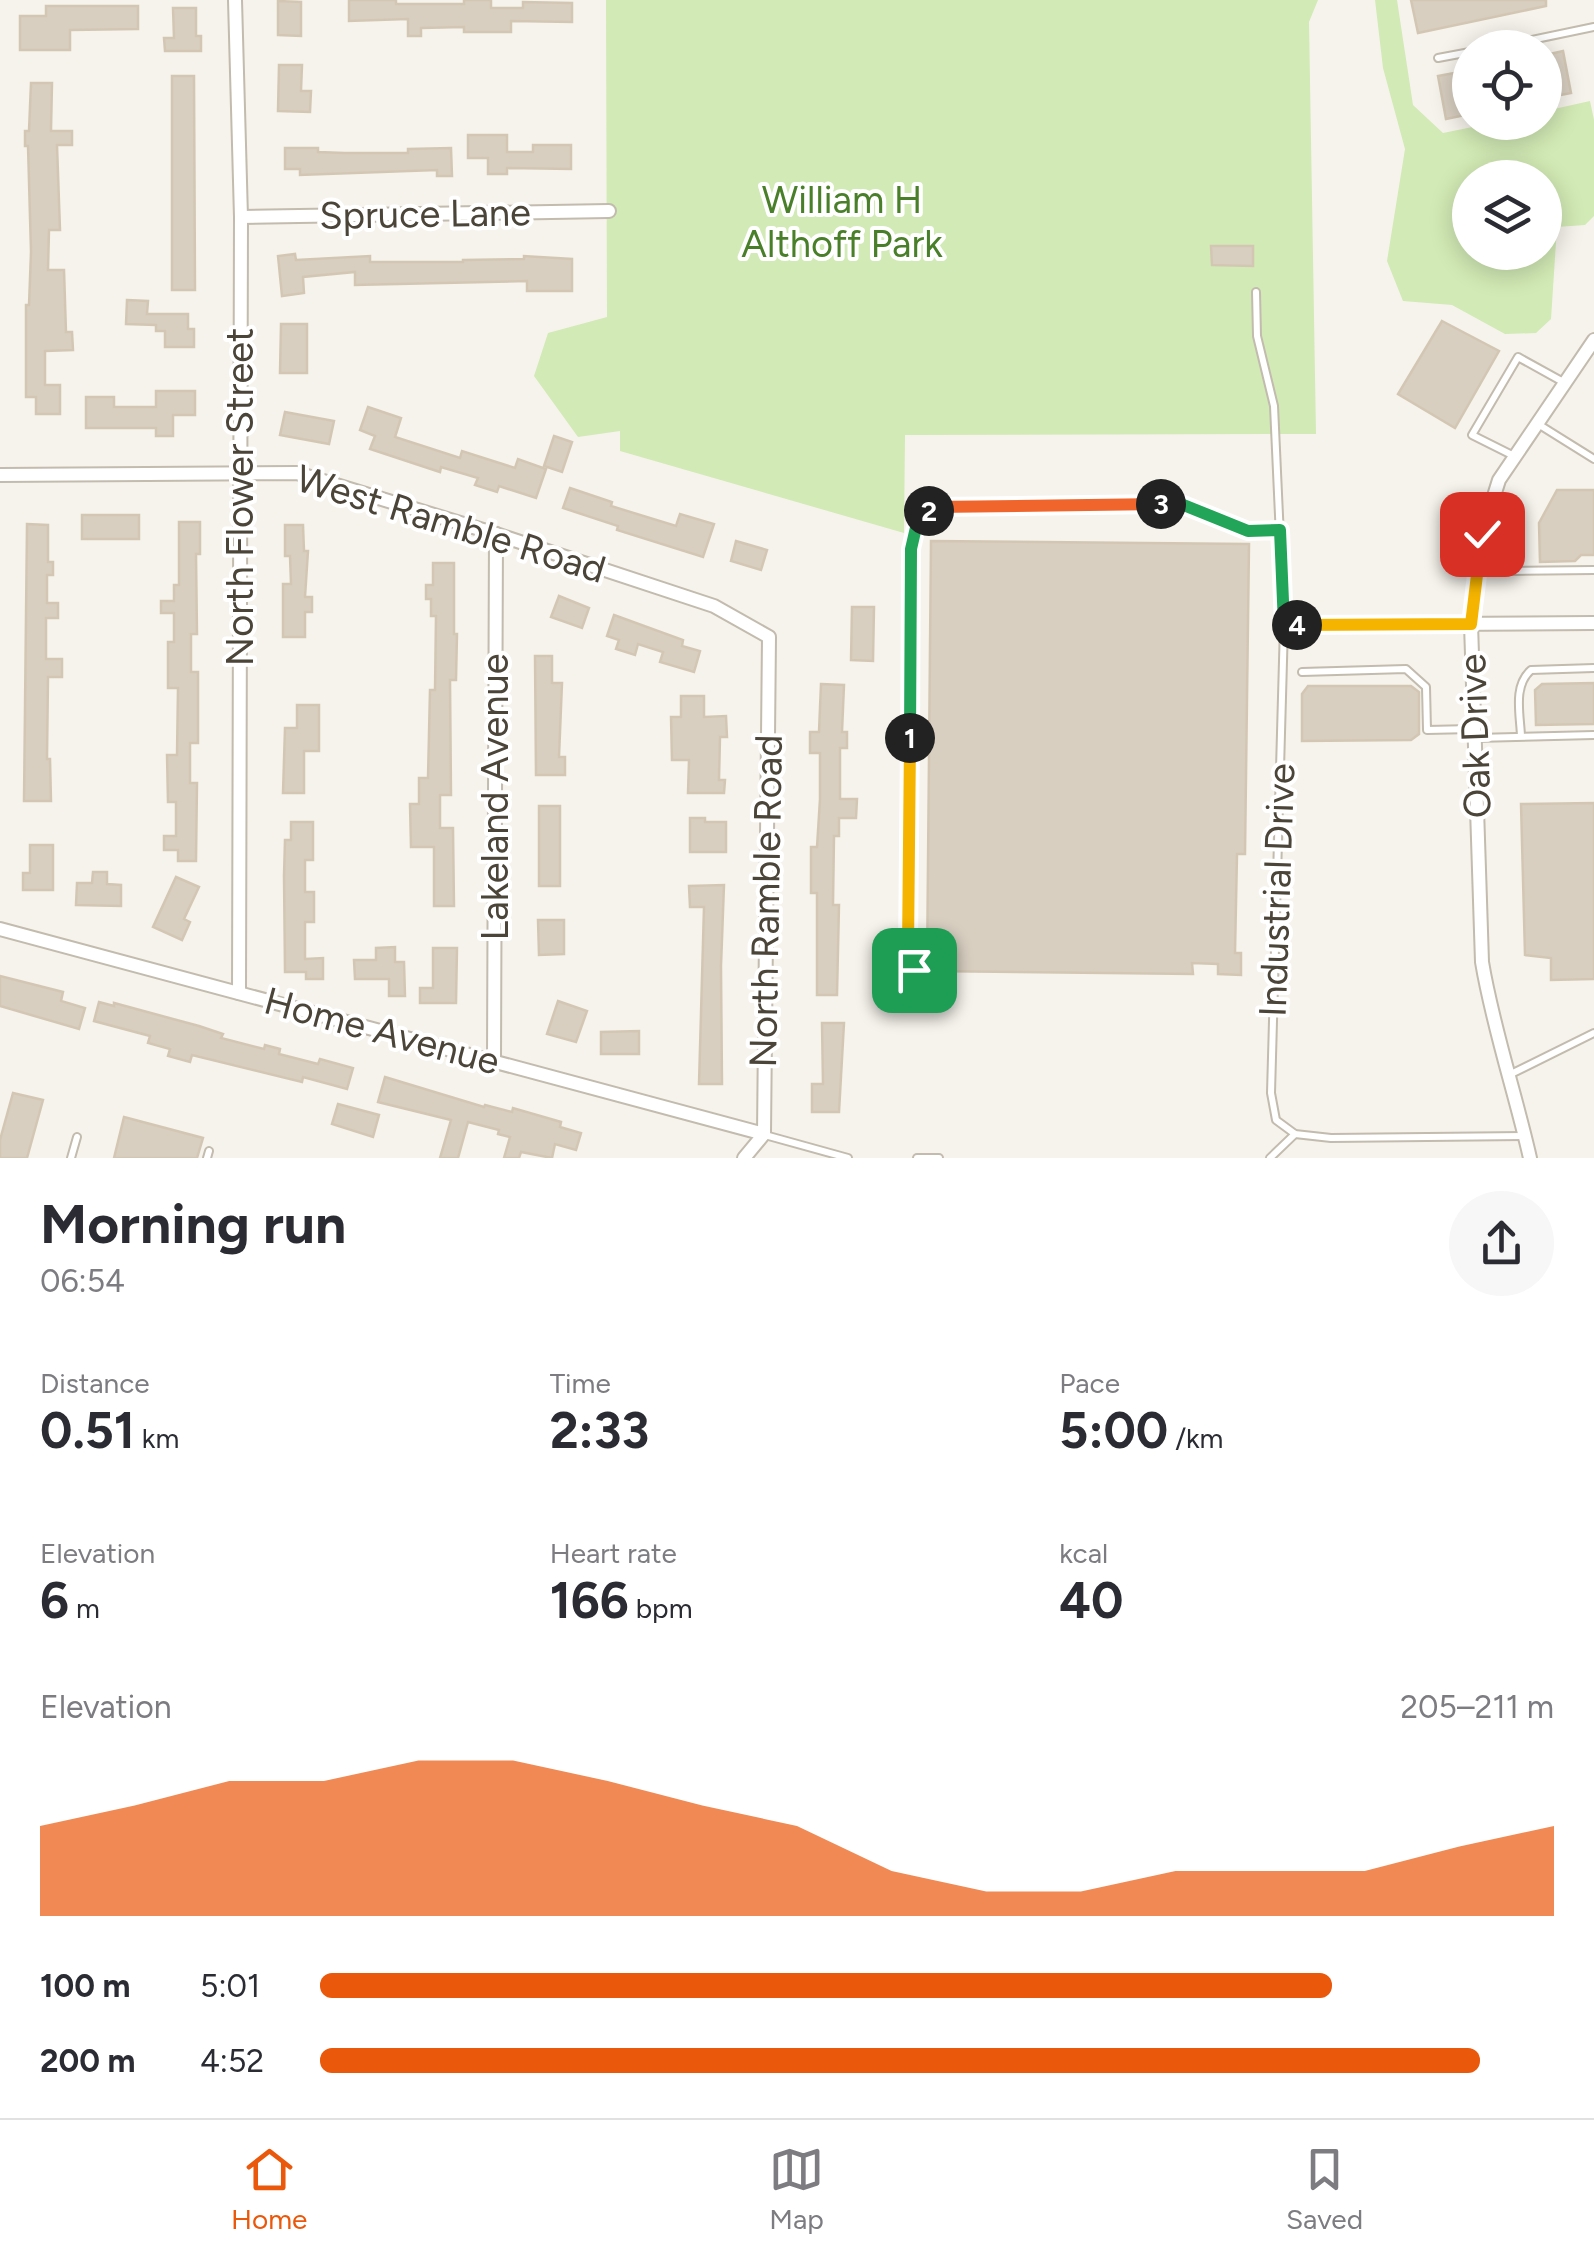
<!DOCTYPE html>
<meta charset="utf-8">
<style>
body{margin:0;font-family:Figtree,sans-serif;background:#f7f7f7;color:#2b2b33;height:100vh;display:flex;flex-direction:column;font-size:38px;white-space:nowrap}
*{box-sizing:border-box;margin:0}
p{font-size:32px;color:#7c7c81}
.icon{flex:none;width:55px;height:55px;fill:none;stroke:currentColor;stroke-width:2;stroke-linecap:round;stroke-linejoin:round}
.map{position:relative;height:1158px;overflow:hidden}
.details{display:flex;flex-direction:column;background:#fff;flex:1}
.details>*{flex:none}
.fabs{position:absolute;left:1452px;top:30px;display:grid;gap:20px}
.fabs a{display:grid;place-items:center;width:110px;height:110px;border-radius:50%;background:#fff;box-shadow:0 5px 25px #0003;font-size:50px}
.pin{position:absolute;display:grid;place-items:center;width:85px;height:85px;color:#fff;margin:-42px;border-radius:20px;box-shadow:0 5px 15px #0006}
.km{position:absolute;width:50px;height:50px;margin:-25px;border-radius:50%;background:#222;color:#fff;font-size:28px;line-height:50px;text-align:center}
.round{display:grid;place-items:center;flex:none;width:105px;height:105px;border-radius:52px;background:#f7f7f7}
.summary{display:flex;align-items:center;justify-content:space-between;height:170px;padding:0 40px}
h1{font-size:55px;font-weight:700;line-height:75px}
.figures{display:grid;grid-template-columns:repeat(3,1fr);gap:15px;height:170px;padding:10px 40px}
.figures div{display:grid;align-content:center}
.figures b{font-size:50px;font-weight:700}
.figures small{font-size:28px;font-weight:400}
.figures p{font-size:28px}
.chart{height:280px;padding:20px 40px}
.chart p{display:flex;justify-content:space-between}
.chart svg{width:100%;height:180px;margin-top:10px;fill:#ea580c;opacity:.7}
ul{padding:0 40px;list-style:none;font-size:32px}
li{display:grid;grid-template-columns:160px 120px 1fr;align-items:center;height:75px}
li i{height:25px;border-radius:12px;background:#ea580c}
.dock{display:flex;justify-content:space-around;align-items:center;height:140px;border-top:2px solid #e1e1e2;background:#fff;font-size:28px;color:#7c7c81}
.dock a{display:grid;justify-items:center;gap:5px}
.dock .current{color:#ea580c}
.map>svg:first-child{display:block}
</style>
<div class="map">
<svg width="1594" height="1158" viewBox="0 0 1594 1158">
<rect width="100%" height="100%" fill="#f6f3ec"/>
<!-- green -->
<g fill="#d2eab5" fill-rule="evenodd">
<path d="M606,0H1318L1309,22L1316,434L905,435L904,533L620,451V431L578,437L534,376L548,333L607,317Z"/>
<path d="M1375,0H1397L1413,105L1443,133L1492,123L1545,122V111L1590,101L1594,120V216L1585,225L1557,227L1551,319L1536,333L1505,334L1452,305L1403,301L1387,261L1405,149L1383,68ZM1470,178H1545V252H1470Z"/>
</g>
<!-- building -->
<g fill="#d8cfc1" stroke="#d3c7b4" stroke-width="2.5">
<path d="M349,0H396V4H464V0H491V8H523V2L572,3V22L511,21V32H464V27L421,28V36H408V19L349,21Z"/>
<path d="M1411,0H1546V6L1418,33Z"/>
<path d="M278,1L301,2V36L278,35Z"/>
<path d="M46,6H138V29L70,30V50H20V16H46Z"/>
<path d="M173,8H196V36H201V51H165L164,38H174Z"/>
<path d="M1563,51L1571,93L1545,98V55Z"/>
<path d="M279,65H302L301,91H311L310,112L278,111Z"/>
<path d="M1470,70V114L1446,119L1438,76Z"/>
<path d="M172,76H194L195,290H172Z"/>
<path d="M31,83H52L51,131H72V145H57L60,230H49L48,270H64L66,332H72L73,350L45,351V385H60V414H36V397H26V305H29L31,252L28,146H25V131H29Z"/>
<path d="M468,135H507V152H533V145H571V169L507,168V174H488V158H468Z"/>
<path d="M285,148H318V152L345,153H408V149L451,148L452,176H437V170L300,175V169H285Z"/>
<path d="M1211,246H1253V266L1212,265Z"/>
<path d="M295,254L296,260L370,256V262H463V260L524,259V256L572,259V291H527V281L355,285V272L303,277L304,293L282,296L278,256Z"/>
<path d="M127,300L148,301L147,314H188V329H194V347H165V331H156V325L126,324Z"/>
<path d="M1442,321L1499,351L1455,428L1398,394Z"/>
<path d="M281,324H307V373H280Z"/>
<path d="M156,391H195V415H173V436H156V428H86V397H114V407H156Z"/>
<path d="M368,407L401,418L395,437L460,458L462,451L515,468L518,459L546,469L536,498L499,486L497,492L475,485L478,478L441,467L440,472L370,449L375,436L360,430Z"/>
<path d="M285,412L334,421L329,444L280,435Z"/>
<path d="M554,436L572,442L562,472L544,466Z"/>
<path d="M570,488L612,502L611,506L676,526L680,514L714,524L703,557L617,530L618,526L563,508Z"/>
<path d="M1557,490H1594V555H1581L1575,561L1540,562L1539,523Z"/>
<rect x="82" y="515" width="57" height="24"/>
<path d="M179,522H200V554H196L197,634H191V672H198V743H190V783H197L196,861H178V850H164V836H176V802H168L167,755H177L178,688H168V642H174V613H161V601H174V585H179Z"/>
<path d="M27,524L48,525V562H53V575H47V603H58V618H46V659H62V677H48L47,759H50L51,801H24Z"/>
<path d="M285,525H303L304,551H308L305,597H312V612H305V637H283V584H291L290,556H285Z"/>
<path d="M736,541L767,550L761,570L731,561Z"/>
<path d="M931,541L1249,544L1245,854H1237L1235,953H1241V975L1218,974V964L1192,963L1193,974L927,971Z"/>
<path d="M433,563H454V634H457L456,680H450L451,795H440V828H453L454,906H434V847H411L410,804H419V778H428L430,690H435L436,616H431V599H426V585H433Z"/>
<path d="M559,596L589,608L582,628L551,617Z"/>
<path d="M852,607H874L873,661L851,660Z"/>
<path d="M614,615L683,640L682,646L700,651L694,672L660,662L663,652L638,644L635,655L616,649L619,640L607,636Z"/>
<path d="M535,656H552V683H562L559,757H565V775H536Z"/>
<path d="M1594,683V724L1536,725L1535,690L1542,684Z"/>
<path d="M821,684L844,685L842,732H847V748H840V799H857L856,818H839V836H834L833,905H839L837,995H817V893H811V847H817L820,799V753H810V732H819Z"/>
<path d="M1308,686H1411L1419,692V734L1411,740L1302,741V694Z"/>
<path d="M681,696H704V717L726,716L727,737H720L719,780H725L724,793H688L689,760H672L671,717H681Z"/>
<path d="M297,705H319V751H304V793H283L285,728H297Z"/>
<path d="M1594,803V979L1551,980V958L1525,955L1521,804Z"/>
<rect x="539" y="806" width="21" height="80"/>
<path d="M690,818H705V822H726V852H690Z"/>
<path d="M291,822H313V860H305V892H314V922H305V959L323,958V979H306V972H285L284,876L285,840H291Z"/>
<path d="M30,845H53V890H23V873H30Z"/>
<path d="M93,872H107V884L121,885V906L76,905L77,883H92Z"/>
<path d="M176,877L199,887L184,919L190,922L182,940L153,927Z"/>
<path d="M724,885L721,966L722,1084H699L704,907H690L689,886Z"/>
<path d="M538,920H564V954L539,955Z"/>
<path d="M395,947V962H404L405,996H389V979H355L354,960H376V948Z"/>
<path d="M433,948H457L456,1003H420V988H433Z"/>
<path d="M0,976L63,992L61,1001L85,1008L79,1029L0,1006Z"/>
<path d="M558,1001L587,1011L576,1042L547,1034Z"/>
<path d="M99,1002L114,1006V1003L199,1026L223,1034L221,1038L264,1049L265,1045L280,1049L279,1054L318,1064L320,1059L353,1068L347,1089L303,1077L302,1082L192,1055L190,1062L168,1056L170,1049L148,1043L150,1036L94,1021Z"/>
<path d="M822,1023H844L839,1112H812V1084H823Z"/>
<path d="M639,1031V1054H601V1032Z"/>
<path d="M385,1077L484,1107L485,1105L512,1112L513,1108L561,1122L560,1127L581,1133L576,1150L555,1144L552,1158L521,1152L519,1158H504L510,1137L498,1134L499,1130L468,1122L458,1158H440L451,1120L378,1102Z"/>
<path d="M13,1093L43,1100L27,1158H0V1140Z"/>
<path d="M338,1104L379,1115L373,1137L332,1124Z"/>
<path d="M124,1117L203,1138L197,1158H114Z"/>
</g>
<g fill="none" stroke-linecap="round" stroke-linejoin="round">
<!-- service casing -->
<g stroke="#c2bbae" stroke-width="10">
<g id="service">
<path d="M1493,48L1594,27"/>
<path d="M1438,58L1470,52"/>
<path d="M1256,292L1257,336L1274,406L1284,625L1271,1093L1276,1120L1295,1134L1331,1138L1524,1136"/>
<path d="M1538,424L1594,459"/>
<path d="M1514,456L1472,435L1518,357L1565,383"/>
<path d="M1511,571L1594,570"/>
<path d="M1302,672L1406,669L1426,687L1427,730L1472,729"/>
<path d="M1521,736C1520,713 1513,686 1531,670L1594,668"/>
<path d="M1476,738L1594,735"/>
<path d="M929,980L914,970L908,951L911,549L917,523L933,507L1181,504L1248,531L1279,530"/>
<path d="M1511,1074L1594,1033"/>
<path d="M765,1135L848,1158"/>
<path d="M71,1158L77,1137"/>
<path d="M207,1158L209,1151"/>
<path d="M917,1158H939"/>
<path d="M1270,1158L1295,1134"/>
</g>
</g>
<!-- minor casing -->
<g stroke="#c2bbae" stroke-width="16">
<g id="minor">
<path d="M235,0L241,217L239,993"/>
<path d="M241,217L609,211"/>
<path d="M0,475L297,473L496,534L714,606L769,637L764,1134L744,1158"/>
<path d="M1284,625L1594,623"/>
<path d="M0,929L764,1134"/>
<path d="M494,1060L496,534"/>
<path d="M1530,1158C1515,1092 1493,1028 1482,962L1471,624L1482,534L1499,480L1594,340"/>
</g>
</g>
<!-- service -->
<use href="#service" stroke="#fff" stroke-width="6"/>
<!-- minor -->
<use href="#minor" stroke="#fff" stroke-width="12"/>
</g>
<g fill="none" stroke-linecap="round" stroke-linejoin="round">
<!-- split-1 casing -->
<g stroke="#fff" stroke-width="20">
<path id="split-1" d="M910,738L908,951L914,970"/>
</g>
<!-- split-2 casing -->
<g stroke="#fff" stroke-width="20">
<path id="split-2" d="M910,738L911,549L917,523L929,511"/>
</g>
<!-- split-3 casing -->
<g stroke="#fff" stroke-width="20">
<path id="split-3" d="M929,511L934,507L1161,504"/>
</g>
<!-- split-4 casing -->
<g stroke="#fff" stroke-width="20">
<path id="split-4" d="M1161,504H1181L1248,531L1280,530L1284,625H1297"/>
</g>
<!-- split-5 casing -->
<g stroke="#fff" stroke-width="20">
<path id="split-5" d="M1297,625L1471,624L1482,534"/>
</g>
<!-- split-1 -->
<use href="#split-1" stroke="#f5b400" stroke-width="12"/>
<!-- split-2 -->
<use href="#split-2" stroke="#22a559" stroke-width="12"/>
<!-- split-3 -->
<use href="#split-3" stroke="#f0652b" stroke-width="12"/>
<!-- split-4 -->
<use href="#split-4" stroke="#22a559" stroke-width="12"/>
<!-- split-5 -->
<use href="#split-5" stroke="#f5b400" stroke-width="12"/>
</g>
<g text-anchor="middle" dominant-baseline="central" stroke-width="8" stroke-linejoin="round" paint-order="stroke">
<!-- park labels -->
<g font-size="38" fill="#4a7f2a" stroke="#fff">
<text x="842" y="200">William H<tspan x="842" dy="44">Althoff Park</tspan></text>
</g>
<!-- street labels -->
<g font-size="38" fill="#4b4439" stroke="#fff">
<text transform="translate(425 214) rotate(-1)">Spruce Lane</text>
<text transform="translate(240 497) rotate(-90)">North Flower Street</text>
<text transform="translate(451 524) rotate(17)">West Ramble Road</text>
<text transform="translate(1475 736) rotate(-92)">Oak Drive</text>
<text transform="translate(495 797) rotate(-90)">Lakeland Avenue</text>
<text transform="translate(1277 890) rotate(-88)">Industrial Drive</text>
<text transform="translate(766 901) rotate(-89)">North Ramble Road</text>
<text transform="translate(382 1031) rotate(15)">Home Avenue</text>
</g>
</g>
</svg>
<div class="fabs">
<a><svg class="icon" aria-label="locate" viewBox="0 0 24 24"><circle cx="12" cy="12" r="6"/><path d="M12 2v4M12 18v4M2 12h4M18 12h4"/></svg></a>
<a><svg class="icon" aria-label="layers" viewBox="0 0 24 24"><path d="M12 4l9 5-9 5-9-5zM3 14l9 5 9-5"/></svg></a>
</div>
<div class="pin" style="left:914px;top:970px;background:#1e9e55"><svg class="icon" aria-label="arrive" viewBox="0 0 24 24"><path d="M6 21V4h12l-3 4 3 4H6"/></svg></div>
<div class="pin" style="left:1482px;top:534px;background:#d93025"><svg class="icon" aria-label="check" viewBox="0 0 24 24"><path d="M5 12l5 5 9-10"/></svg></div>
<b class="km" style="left:910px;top:738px">1</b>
<b class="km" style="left:929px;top:511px">2</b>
<b class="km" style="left:1161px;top:504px">3</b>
<b class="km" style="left:1297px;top:625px">4</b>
</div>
<section class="details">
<div class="summary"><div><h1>Morning run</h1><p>06:54</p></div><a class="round"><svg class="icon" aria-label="share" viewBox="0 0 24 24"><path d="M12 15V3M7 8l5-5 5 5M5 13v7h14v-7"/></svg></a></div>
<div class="figures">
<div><p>Distance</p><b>0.51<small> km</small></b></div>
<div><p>Time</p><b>2:33</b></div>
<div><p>Pace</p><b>5:00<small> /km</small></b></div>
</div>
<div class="figures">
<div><p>Elevation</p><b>6<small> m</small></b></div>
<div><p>Heart rate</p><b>166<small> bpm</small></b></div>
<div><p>kcal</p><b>40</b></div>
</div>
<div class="chart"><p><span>Elevation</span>205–211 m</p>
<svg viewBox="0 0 160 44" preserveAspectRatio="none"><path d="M0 44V22L10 17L20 11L30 11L40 6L50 6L60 11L70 17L80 22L90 33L100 38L110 38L120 33L130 33L140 33L150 27L160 22V44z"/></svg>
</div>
<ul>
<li><b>100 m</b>5:01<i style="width:82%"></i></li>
<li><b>200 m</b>4:52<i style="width:94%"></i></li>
</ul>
</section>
<nav class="dock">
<a class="current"><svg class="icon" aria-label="home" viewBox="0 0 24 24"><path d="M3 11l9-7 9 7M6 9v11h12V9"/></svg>Home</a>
<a><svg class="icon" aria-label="map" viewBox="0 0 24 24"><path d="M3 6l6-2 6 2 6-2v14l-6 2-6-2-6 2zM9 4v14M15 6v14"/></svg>Map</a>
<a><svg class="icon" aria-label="saved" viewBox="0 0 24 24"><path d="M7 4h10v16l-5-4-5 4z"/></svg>Saved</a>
</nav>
